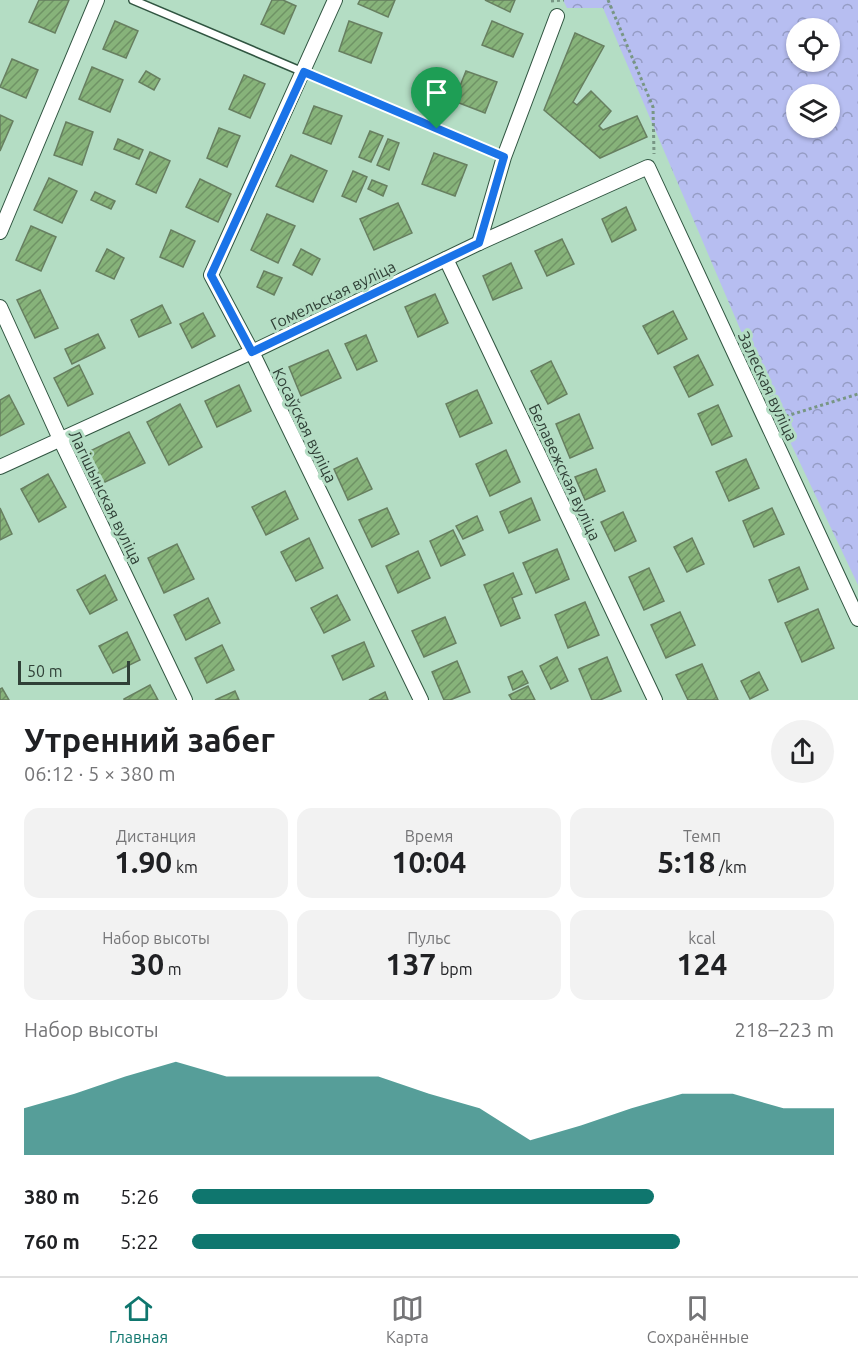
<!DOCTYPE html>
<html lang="ru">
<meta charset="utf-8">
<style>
body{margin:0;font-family:Ubuntu,sans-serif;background:#f2f2f2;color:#202124;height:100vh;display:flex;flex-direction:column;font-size:22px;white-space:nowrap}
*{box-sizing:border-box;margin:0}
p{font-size:20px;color:#757577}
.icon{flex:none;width:33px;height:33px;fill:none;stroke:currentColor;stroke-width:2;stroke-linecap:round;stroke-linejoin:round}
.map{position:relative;height:700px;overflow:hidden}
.details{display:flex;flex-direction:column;background:#fff;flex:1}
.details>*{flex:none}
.fabs{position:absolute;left:786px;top:18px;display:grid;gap:12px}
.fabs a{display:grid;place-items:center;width:54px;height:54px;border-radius:50%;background:#fff;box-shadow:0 2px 4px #0004;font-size:30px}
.scale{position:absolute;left:18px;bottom:15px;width:112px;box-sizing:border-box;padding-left:6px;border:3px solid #304037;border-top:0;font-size:16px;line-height:21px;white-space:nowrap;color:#304037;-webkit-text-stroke:4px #b4ddc4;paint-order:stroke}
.pin{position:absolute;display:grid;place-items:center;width:51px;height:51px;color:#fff;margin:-62px -26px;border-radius:50% 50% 50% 0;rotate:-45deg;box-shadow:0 0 6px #0007}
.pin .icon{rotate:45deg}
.round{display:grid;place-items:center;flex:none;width:63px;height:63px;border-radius:32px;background:#f2f2f2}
.overview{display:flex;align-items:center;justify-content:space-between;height:102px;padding:0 24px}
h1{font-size:33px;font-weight:700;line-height:45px}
.stats{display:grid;grid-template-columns:repeat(3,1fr);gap:9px;height:102px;padding:6px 24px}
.stats div{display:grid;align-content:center;border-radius:15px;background:#f2f2f2;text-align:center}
.stats b{font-size:30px;font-weight:700}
.stats small{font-size:16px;font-weight:400}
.stats p{font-size:16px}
.chart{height:168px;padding:12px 24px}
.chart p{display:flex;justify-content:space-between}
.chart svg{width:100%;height:108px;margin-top:6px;fill:#0f766e;opacity:.7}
ul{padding:0 24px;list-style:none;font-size:20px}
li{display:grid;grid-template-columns:96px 72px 1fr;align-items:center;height:45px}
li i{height:15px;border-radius:8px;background:#0f766e}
.tab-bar{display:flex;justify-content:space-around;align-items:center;height:84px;border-top:2px solid #e0e0e0;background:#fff;font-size:16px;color:#757577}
.tab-bar a{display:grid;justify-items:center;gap:3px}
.tab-bar .on{color:#0f766e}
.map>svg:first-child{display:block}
</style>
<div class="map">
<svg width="858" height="700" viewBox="0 0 858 700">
<defs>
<pattern id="forest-crowns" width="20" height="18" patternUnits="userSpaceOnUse" patternTransform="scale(1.5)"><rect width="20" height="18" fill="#b7bef1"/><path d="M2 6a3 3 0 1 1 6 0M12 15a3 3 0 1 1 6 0" fill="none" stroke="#959cc4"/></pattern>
<pattern id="building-hatch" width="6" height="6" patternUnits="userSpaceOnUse" patternTransform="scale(1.5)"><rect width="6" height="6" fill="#87b37a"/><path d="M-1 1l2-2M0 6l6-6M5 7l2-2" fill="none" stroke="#6f9365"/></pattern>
</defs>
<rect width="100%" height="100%" fill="#b4ddc4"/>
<!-- forest -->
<path fill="url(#forest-crowns)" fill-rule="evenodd" d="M563,0H858V585L773,406L603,8H567ZM796,28H830V62H796ZM796,94H830V128H796Z"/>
<!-- building -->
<g fill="url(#building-hatch)" stroke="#677f60" stroke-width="1.5">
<path d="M39,0H69L55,33L29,22Z"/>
<path d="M272,0H283L296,6L284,34L261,24Z"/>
<path d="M360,0H395L388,17L358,4Z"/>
<path d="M485,0H515L510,12Z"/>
<path d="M115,21L138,31L126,58L103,49Z"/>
<path d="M349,21L382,33L371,63L339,51Z"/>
<path d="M492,21L523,34L513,57L482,45Z"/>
<path d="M575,33L604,46L573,102L577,105L591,91L611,111L599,126L603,130L637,116L647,137L600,158L544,110Z"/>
<path d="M12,59L38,70L26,98L0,87Z"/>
<path d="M92,67L123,80L110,112L79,99Z"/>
<path d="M146,71L160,79L154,90L139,82Z"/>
<path d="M466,71L497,82L485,113L454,101Z"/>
<path d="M244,75L265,84L250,118L229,109Z"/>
<path d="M314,106L342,116L331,144L303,133Z"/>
<path d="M0,115L13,121L0,151Z"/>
<path d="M66,122L93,132L82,165L54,155Z"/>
<path d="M219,128L240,136L227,167L207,158Z"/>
<path d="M370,131L383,136L371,162L359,157Z"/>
<path d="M118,139L143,150L139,159L114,149Z"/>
<path d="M388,139L399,143L389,170L377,165Z"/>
<path d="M150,152L170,161L156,193L136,184Z"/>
<path d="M434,153L467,165L455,196L422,184Z"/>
<path d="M291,155L327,171L313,202L276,186Z"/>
<path d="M353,171L367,177L356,202L342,196Z"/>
<path d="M49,178L77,191L62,223L34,210Z"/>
<path d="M200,179L231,194L218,222L186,207Z"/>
<path d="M372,180L387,186L383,196L368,189Z"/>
<path d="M95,192L115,201L111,209L91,200Z"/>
<path d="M398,203L412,233L374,250L360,219Z"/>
<path d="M626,207L636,230L612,242L602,219Z"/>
<path d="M267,214L295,226L278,263L251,250Z"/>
<path d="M31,226L56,237L41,271L16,260Z"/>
<path d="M171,230L195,241L183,267L160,257Z"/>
<path d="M562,239L574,264L547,276L535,251Z"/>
<path d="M107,249L124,258L114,279L96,271Z"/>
<path d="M301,249L320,259L312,275L293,265Z"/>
<path d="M511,263L522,288L493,300L483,276Z"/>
<path d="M264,271L282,278L274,295L257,287Z"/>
<path d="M40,290L58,328L35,338L17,300Z"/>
<path d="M435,294L448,323L418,337L405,307Z"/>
<path d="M162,305L171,323L139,337L131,320Z"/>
<path d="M673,311L687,339L658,354L643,326Z"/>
<path d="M203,313L215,336L192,348L180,324Z"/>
<path d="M98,334L105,348L72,364L65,349Z"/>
<path d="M366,335L377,361L357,370L345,344Z"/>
<path d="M328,350L341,378L301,396L289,367Z"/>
<path d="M698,355L713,385L689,397L674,367Z"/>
<path d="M551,361L567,394L548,404L531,371Z"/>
<path d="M79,365L93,394L68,406L54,378Z"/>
<path d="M239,385L251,411L217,427L205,401Z"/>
<path d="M477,390L492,423L460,437L446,404Z"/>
<path d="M9,395L24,424L0,436V400Z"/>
<path d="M180,404L202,447L169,465L147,422Z"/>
<path d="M718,405L732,436L712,445L698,414Z"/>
<path d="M579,414L593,448L570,458L556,424Z"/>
<path d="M129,432L145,463L103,483L88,452Z"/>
<path d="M506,450L520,482L490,496L476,464Z"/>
<path d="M357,458L372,489L348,500L334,469Z"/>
<path d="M746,459L759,488L729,501L716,472Z"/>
<path d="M596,469L605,491L585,500L575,477Z"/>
<path d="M48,474L66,507L39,522L21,489Z"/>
<path d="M285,491L298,519L266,535L252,507Z"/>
<path d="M531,498L540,520L509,533L500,512Z"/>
<path d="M0,508L12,534L0,540Z"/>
<path d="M387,508L399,534L372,547L359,520Z"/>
<path d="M772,508L784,534L754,547L743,521Z"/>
<path d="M623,512L636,541L615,551L601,522Z"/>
<path d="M477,516L483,530L463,539L456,526Z"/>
<path d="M453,530L465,555L441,566L430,541Z"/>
<path d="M309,538L323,568L296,581L281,552Z"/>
<path d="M692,538L704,564L687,572L674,547Z"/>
<path d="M177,544L194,579L164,593L148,558Z"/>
<path d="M557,549L569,579L536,593L523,563Z"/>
<path d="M418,551L430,578L398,593L386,566Z"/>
<path d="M799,567L808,589L778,602L769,580Z"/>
<path d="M649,568L664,601L644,610L629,577Z"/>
<path d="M513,573L522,594L512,598L520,618L501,626L484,585Z"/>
<path d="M105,575L117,600L90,614L77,590Z"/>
<path d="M337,595L350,620L324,633L311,608Z"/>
<path d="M208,598L220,623L186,640L174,615Z"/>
<path d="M585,602L599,635L568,648L555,615Z"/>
<path d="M818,609L834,648L802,662L785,623Z"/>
<path d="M680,612L695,645L666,658L651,625Z"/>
<path d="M445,617L456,643L424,657L412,631Z"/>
<path d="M127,632L140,660L113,673L99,646Z"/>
<path d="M364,642L374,666L343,680L332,656Z"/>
<path d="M222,645L234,670L207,683L195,658Z"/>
<path d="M557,657L568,681L551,689L540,666Z"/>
<path d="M607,657L621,691L600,700H592L579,669Z"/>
<path d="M457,661L470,692L450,700H444L432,672Z"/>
<path d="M702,664L718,700H688L676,675Z"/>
<path d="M522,671L528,683L513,690L508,677Z"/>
<path d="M759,672L768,690L750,699L741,681Z"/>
<path d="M150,685L158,700H124V699Z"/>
<path d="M528,686L535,700H512L509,695Z"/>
<path d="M2,688L9,700H0V689Z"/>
<path d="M235,691L239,700H215Z"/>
<path d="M385,692L388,700H369Z"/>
</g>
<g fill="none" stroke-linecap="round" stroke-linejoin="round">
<!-- lane casing -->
<g stroke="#305541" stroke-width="10">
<path id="lane" d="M133,0L504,157"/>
</g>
<!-- street casing -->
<g stroke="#305541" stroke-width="16">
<g id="street">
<path d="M335,0L211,275L252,352L421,700"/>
<path d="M0,232L97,0"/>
<path d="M479,243L504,157L557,16"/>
<path d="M446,259L655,700"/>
<path d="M0,307L60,439L185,700"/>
<path d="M0,467L252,352L479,243L648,167L858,619"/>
</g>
</g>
<!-- path -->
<g stroke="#789684" stroke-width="3" stroke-dasharray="3 3" stroke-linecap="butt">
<path d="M608,0L653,107L654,154"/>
<path d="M551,1L564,0"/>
<path d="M780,418L858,394"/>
</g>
<!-- lane -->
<use href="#lane" stroke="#fff" stroke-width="7"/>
<!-- street -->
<use href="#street" stroke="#fff" stroke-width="14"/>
</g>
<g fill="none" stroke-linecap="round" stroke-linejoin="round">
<!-- route casing -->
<g stroke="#fff" stroke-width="12">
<path id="route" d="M304,72L504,157L479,243L252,352L211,275Z"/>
</g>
<!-- route -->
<use href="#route" stroke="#1a73e8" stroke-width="8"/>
</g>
<g text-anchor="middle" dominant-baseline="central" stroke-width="6" stroke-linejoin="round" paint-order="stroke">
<!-- street labels -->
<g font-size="16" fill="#304037" stroke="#b4ddc4">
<text transform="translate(333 295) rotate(-26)">Гомельская вуліца</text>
<text transform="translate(768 386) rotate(65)">Залеская вуліца</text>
<text transform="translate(305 425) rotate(64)">Косаўская вуліца</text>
<text transform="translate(565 472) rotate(65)">Белавежская вуліца</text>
<text transform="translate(106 497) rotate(64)">Лагішынская вуліца</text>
</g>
</g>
</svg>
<div class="fabs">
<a><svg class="icon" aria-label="locate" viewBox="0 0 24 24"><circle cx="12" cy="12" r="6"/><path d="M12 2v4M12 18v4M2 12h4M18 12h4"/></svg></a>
<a><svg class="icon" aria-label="layers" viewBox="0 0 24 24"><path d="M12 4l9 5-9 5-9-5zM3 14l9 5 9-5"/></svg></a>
</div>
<div class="scale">50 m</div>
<div class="pin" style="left:437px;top:129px;background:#1e9e55"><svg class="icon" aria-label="arrive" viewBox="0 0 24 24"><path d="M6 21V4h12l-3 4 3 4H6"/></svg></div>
</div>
<section class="details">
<div class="overview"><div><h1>Утренний забег</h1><p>06:12 · 5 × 380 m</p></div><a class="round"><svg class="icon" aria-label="share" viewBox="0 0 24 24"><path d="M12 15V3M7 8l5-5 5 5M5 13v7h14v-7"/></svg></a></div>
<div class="stats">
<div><p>Дистанция</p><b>1.90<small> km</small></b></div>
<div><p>Время</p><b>10:04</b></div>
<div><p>Темп</p><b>5:18<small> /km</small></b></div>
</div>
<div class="stats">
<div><p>Набор высоты</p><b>30<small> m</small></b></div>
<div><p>Пульс</p><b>137<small> bpm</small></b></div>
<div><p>kcal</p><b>124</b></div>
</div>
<div class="chart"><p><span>Набор высоты</span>218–223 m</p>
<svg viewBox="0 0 160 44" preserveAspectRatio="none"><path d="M0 44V25L10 19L20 12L30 6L40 12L50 12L60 12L70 12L80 19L90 25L100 38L110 32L120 25L130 19L140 19L150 25L160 25V44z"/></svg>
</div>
<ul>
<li><b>380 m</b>5:26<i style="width:72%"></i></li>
<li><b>760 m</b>5:22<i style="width:76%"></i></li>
</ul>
</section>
<nav class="tab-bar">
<a class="on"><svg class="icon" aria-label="home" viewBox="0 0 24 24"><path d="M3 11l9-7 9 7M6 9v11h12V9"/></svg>Главная</a>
<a><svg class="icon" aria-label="map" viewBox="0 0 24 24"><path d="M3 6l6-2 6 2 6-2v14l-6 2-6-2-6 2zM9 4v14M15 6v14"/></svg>Карта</a>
<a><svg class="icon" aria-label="saved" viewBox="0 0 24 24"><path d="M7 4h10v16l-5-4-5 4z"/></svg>Сохранённые</a>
</nav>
